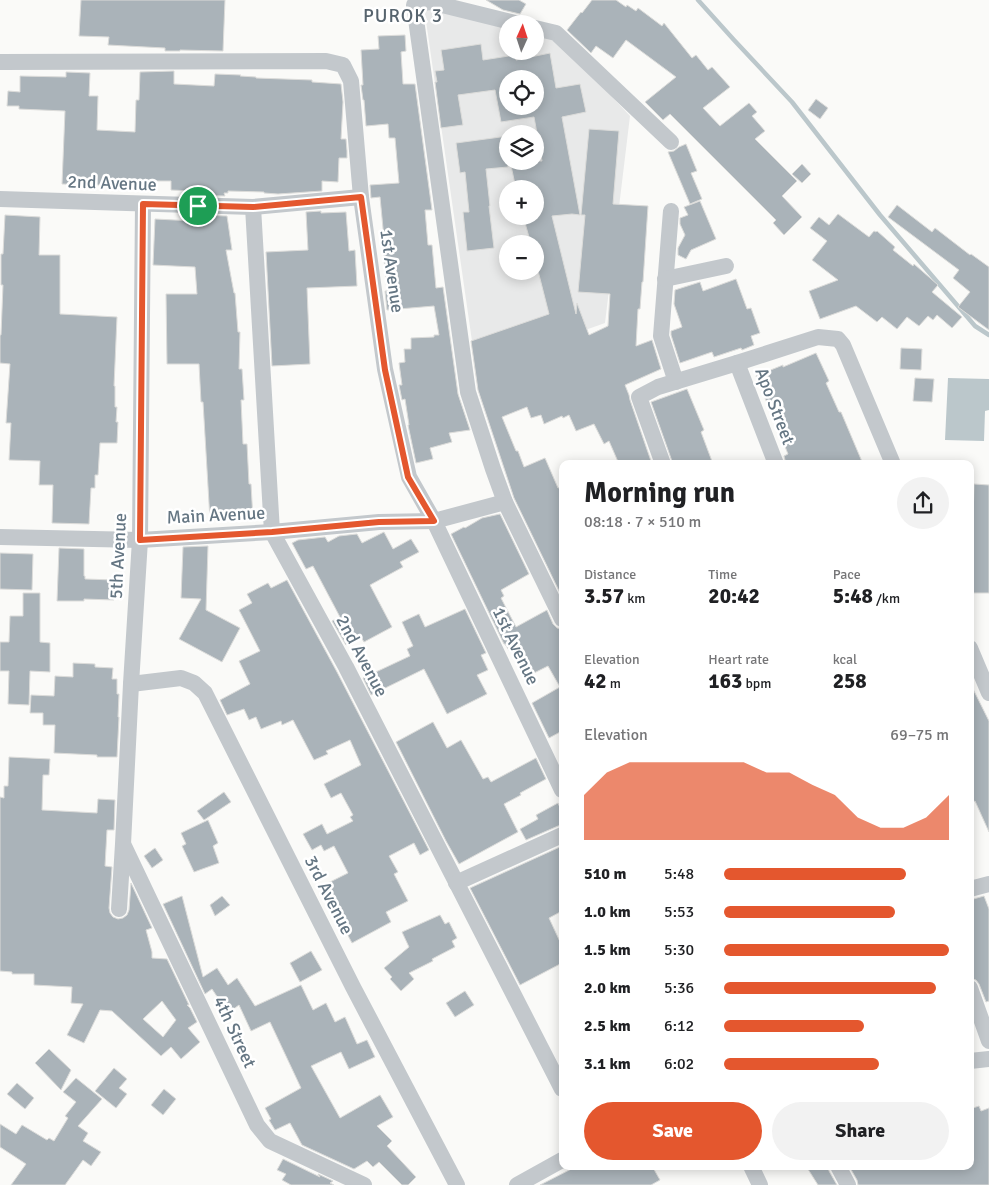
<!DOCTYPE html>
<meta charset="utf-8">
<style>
body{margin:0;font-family:Signika,sans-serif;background:#f2f2f2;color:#202124;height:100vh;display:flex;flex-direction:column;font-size:19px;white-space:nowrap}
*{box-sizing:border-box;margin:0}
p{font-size:16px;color:#757577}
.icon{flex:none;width:28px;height:28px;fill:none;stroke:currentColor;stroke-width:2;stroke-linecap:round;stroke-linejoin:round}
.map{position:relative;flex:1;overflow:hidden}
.drawer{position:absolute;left:559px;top:460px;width:415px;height:710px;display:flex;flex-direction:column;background:#fff;border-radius:10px;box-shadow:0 2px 12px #0003}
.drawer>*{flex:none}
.needle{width:32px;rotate:3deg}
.controls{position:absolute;left:499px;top:15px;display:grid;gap:10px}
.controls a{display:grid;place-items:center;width:45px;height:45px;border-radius:50%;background:#fff;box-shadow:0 2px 12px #0003;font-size:25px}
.pin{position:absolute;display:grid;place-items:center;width:42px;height:42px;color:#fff;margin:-21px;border:2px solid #fff;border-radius:50%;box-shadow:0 1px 5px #0007}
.round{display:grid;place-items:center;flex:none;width:52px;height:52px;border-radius:26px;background:#f2f2f2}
.summary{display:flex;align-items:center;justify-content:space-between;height:85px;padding:0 25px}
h1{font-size:28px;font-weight:800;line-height:38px}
.metrics{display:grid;grid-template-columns:repeat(3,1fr);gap:8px;height:85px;padding:5px 25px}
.metrics div{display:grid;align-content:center}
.metrics b{font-size:21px;font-weight:800}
.metrics small{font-size:14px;font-weight:400}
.metrics p{font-size:14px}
.chart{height:140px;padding:10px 25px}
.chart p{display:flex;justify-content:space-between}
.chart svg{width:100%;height:90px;margin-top:5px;fill:#e4572e;opacity:.7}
.action{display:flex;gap:10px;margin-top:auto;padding:10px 25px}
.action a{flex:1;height:58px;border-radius:30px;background:#e4572e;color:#fff;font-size:20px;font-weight:800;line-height:58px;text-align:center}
.action a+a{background:#f2f2f2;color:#202124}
ul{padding:0 25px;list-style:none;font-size:16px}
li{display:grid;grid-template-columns:80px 60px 1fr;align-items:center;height:38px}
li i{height:12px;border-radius:6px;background:#e4572e}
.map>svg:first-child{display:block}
</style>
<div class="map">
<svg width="989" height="1185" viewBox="0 0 989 1185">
<rect width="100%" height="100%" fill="#fafaf8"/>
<!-- built -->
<path fill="#e8e9e9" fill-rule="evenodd" d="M424,7L507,28L508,51H535V35L560,41L630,116L605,323L476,369ZM508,79H535V106H508ZM508,134H535V161H508ZM508,189H535V216H508ZM508,244H535V271H508Z"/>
<!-- water -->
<path fill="#bbc7cb" d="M948,378L989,379V410L985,411L984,441L945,440Z"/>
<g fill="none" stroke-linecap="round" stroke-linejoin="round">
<!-- stream -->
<path stroke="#bbc7cb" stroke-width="4.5" d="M698,0L734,40L792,102L880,215L975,326L989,335"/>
</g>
<!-- building -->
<g fill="#aab3b9" stroke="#dcdcda" fill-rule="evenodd">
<path d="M81,0H225L223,51L180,50V51H165V48L108,45L109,37L79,36Z"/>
<path d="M486,0H519L526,4L520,14L503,10Z"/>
<path d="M592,0H616L626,7L627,5L636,11L638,8L662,26L664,23L692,58L696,55L708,70L712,67L730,87L703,108L720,126L749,103L757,112L752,116L765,131L755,139L797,181L782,196L802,217L784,235L773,223L776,220L670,114L663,120L645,102L676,77L626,40L613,58L596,46L591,53L567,30L581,12L582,13Z"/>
<path d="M405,35L406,51L401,52L403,84H415L432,210H425L428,245H432L436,288L443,287L458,394L470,430L449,433L452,442L430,448L433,459L416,463L408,425H409L405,399L402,400L399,385H402L399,363L405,362L404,349H411V338L434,337V335H439L434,306L387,310L385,291H387L383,249H385L380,197L371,198L370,185L399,183L395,138H389L388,124L366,126L364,100H363L361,85H363L361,50L379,49L378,36Z"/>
<path d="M481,44L483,60L515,55L516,60L550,53L556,88L580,84L586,112L562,117L580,215L572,214L552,216L576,314L577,303L589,335L608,326L610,294L578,292L585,215H581L589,129L619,131L613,204L648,206L643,282H642L640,309H638L636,346L652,340L661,369L625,385L629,395L630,400L652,464H619L609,441L604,444L594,424L576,431L569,415L563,418L562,416L544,424L541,415L531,418L527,407L502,417L516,451H518L524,467L545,458L558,488L562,487V597L514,498L478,390L471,341L549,314L535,259V244H531L523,216H535V189H516L510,161H542L534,117L501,122L495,90L458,95L463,125L441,128L435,82H437L435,71L444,70L441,50ZM508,79H535V106H508Z"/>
<path d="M174,71V84L214,86L215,74L241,75L240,76L256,77V78L312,80V82L341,84L343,102L341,139H346L347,151V158H339L338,182L322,181V191L278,194L264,193V192L228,191V193H224L225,196L193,195V191L171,190V181H134L133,186L62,184L65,111L19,109V106H7L8,91L20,92V76L66,77V72L90,73L89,96H98L97,130L135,132L136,100H139L140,72Z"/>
<path d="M816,99L828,108L820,119L808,110Z"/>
<path d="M508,136V167L486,169L490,206H489L494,248L467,251L463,212H469L465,172L460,173L456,143Z"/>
<path d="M686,144L697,171L691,173L702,199L690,204L668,152L674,151L679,147Z"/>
<path d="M802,164L811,174L802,183L792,174Z"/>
<path d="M700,201L716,239L691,250L686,259L678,255V248L685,235L680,224V218L688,215L684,207Z"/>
<path d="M897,205L932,232L935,228L970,255L971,254L989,267V330L958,307L970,292L953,278L959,270L888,217Z"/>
<path d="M321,211V213L346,212L349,251L355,250L357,286L307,288L310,364L272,366L266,252L308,250L306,212Z"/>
<path d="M838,214L869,237L874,231L876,232L877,231L895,247L893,250L913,266L914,264L938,285L932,292L962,317L952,328L937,315L933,320L928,316L919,326L907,317L897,329L882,317L877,322L856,306L820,319L809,291L838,280L812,260L827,241L810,228L819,217L829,225Z"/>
<path d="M5,215L40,217L39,255H60V314L117,317L114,386H115V407H117L116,422H118L117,443H100L98,475H95V488H91L89,524L52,523L53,485H39L40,461L9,460L11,423H6L10,364L0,363V335H1L3,285H1V254H3Z"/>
<path d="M194,215L227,216L232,250H226L234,293H235L238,332H240L239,369H242L244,400H241L243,444H247L249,484H251L253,519L210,520L203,402H201L199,364H167L166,294H197L195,267L153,265L155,219L194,221Z"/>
<path d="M736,279L747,309L751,308L760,333L751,336L754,345L742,350L741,348L714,357L712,352L680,363L671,335V331L682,327L674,304L675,290L700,282L703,291Z"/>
<path d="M901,348L922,349L921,370L900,369Z"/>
<path d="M816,353L829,381L826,383L839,412H841L863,464H786L784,456L788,454L756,376L783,365V367Z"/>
<path d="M915,378L934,379L932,402L913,401Z"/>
<path d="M687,389L704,430L701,432L713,464H673L651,402Z"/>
<path d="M974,484L989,485V593H971Z"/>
<path d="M500,514L529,574L501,590L504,596L501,598L516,627L547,610L553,624L557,628L562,629V731L549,738L532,703L560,687L548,666L530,675L515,649L510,652L505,644H504L451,534L464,527L465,528L482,518Z"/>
<path d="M384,532L393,549L411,539L419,552L400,562L403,567L370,585L392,627L364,642L361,637L346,645L332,621L340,617L313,566L306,569L292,543L298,540L325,537L328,542L339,536L357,534L362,543Z"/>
<path d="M208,546L206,610L240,628L222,662L179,639L201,599L181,598L183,547Z"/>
<path d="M59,548L84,549V576H85V579L114,580V600L84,599V601H57Z"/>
<path d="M0,553L33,554L32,590L0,589Z"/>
<path d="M287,580L337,672L429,850L420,855L414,843L389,856L398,872L394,874L408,901L386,912L391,922L352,943L328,898L332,896L326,884L348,873L334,846L324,851L321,845L312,850L303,834L322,824L327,834L353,821L350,817L353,815L341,793L331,798L324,784L361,765L350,740L326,751L328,754L314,760L293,720L282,725L281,721L261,729L256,717L249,720L244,709L227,715L220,700L250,684L239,661L260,651L239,610L252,603L247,594L268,583L271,588Z"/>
<path d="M23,593H40V642L50,643V672L30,671L29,705L8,704L9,671H0V642H9L10,616H23Z"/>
<path d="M465,609L486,653L481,655L488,670L477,675L487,694L447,714L424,669L371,695L363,678L410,656L407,649L413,646L402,622L419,614L425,627Z"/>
<path d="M73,663L95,664V667L113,668L112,679H117V694H119L118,717H119L117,757H97V755L54,753L55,725H43V713H30L31,695L54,696L55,676L73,677Z"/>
<path d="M970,683L989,721V832L975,801L970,803Z"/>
<path d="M433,722L447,748L461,740L483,779L488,777L491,782L536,758L546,779L520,793L521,795L504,804L518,832L459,864L446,841L396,742Z"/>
<path d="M9,757L50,759L49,775H43L42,810L97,813L98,799L115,800L114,830H107L105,866L112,867L109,908L110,913L113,917L118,919L123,918L127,915L129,910L131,883L152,928L146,930L152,952V958L167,959L189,1005H187L190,1008L197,1022L188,1028L200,1042L181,1059L171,1047L161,1056L112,1011L100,1010L84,1043L67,1035L83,1004L71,1003L72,987L34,985V974H12V972L0,971V797L4,798V786H8ZM162,1001L176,1020L163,1037L143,1019Z"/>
<path d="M224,792L231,802L204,820L197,811Z"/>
<path d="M558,803L562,812V825L558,826L526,840L520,829L538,819L536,815Z"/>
<path d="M208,820L218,843L213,846L219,863L194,872L182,846L186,844L181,833Z"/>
<path d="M562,846V911L549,918L562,946V963L520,985L470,888Z"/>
<path d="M155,848L163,860L152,868L144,856Z"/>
<path d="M182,896L203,977L217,968L228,985L237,978L255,1006L301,985L313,1010L326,1003L335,1022L345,1017L357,1044L367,1040L375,1057L349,1069L341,1052L311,1066L340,1118L380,1095L393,1117L377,1126L392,1141L387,1146L416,1177L408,1185H402L379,1162L373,1167L367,1161L354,1169L302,1145L290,1123L275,1130L269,1120L271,1119L265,1108L301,1088L270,1022L251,1031L239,1005L228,1013L212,989L205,994L163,904Z"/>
<path d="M222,896L230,905L215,916L210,905Z"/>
<path d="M984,896L989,909V1001L986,1002L979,984L976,980L970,978V900Z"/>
<path d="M440,915L445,924L449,922L457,938L452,941L455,947L432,959L433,961L409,973L414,979L401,991L390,979L392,977L384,968L409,947L402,932Z"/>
<path d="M311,951L322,970L300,982L290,963Z"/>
<path d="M465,991L474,1005L455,1017L446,1003Z"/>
<path d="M49,1049L71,1070L61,1090L35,1063Z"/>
<path d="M114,1068L127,1079L119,1088L127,1094L116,1108L95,1091Z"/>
<path d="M76,1078L102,1099L78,1126L88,1133L83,1141L101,1152L91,1166L83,1160L65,1185H11L26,1164L0,1147V1124L16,1134L22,1125L47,1140L49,1138L54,1141L68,1118L65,1116L76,1102L63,1092Z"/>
<path d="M17,1083L34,1098L25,1109L7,1094Z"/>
<path d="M164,1089L176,1099L163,1115L151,1105Z"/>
<path d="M979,1106L981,1111L989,1108V1185H858L857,1180L849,1166H970V1109Z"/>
<path d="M283,1159L320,1177L318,1174L333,1181L330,1183L334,1185H291L282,1180L286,1174L277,1170Z"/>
<path d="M577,1166H652L660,1180L651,1185H540Z"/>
<path d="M806,1166H828L829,1171L837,1185H818Z"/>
</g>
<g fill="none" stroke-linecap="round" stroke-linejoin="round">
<!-- street -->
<g stroke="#c3c8cc" stroke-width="16">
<path d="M519,24L430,2L414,5L468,392L493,469L505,502L562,619"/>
<path d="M535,28L556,33L671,142"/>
<path d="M0,62L326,61L343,65L351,81L361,197L385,369L409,477L434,521L562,790"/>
<path d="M0,199L253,207L361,197"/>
<path d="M253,207L272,532L346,667L562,1089"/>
<path d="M671,211L661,336L676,382"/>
<path d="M665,279L726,266"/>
<path d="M737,363L776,464"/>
<path d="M663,464L639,397L658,387L737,363L818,337L838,339L843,345L893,464"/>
<path d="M0,537L140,540L272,532L379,522L434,521L505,502"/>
<path d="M970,648L989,693"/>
<path d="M131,684L181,678L194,683L205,693L353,987L457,1185"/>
<path d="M124,846L257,1125L270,1141L364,1185"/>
<path d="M456,883L562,835"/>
<path d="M970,889L989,884"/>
<path d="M119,909L123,844L131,684L140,540L143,204"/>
<path d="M970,988L989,1041"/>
<path d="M970,1061L989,1059"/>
<path d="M751,1166L760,1185"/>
<path d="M838,1166L848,1185"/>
<path d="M517,1185L562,1160"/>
</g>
</g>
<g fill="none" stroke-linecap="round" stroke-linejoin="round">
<!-- route casing -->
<g stroke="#fff" stroke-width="10">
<path id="route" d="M361,197L385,370L408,477L434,521L379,522L272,532L140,540L143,204L253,207Z"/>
</g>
<!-- route -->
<use href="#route" stroke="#e4572e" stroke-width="6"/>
</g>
<g text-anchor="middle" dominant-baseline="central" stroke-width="5" stroke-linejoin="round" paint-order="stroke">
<!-- street labels -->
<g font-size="18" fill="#657683" stroke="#fff">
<text transform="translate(112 183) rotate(2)">2nd Avenue</text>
<text transform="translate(392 271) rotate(82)">1st Avenue</text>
<text transform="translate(775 406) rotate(69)">Apo Street</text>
<text transform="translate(216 515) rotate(-3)">Main Avenue</text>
<text transform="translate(118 556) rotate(-87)">5th Avenue</text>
<text transform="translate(516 646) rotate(64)">1st Avenue</text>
<text transform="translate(362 656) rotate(62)">2nd Avenue</text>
<text transform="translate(329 895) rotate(63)">3rd Avenue</text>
<text transform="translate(235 1032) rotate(65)">4th Street</text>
</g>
<!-- neighbourhood labels -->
<g font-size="19" letter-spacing="1" fill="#57646e" stroke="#fff">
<text x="403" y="16">PUROK 3</text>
</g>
</g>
</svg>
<div class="controls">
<a><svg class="needle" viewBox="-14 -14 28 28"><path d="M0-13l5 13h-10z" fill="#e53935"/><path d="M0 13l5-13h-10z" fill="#757577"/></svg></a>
<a><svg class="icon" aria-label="locate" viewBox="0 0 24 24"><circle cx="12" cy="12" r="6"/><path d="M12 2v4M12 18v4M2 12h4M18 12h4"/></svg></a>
<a><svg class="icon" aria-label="layers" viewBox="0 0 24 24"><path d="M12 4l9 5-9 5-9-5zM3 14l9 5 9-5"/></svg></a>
<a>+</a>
<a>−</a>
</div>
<div class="pin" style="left:198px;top:206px;background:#1e9e55"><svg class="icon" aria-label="arrive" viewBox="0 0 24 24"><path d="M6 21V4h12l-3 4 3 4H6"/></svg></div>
<section class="drawer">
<div class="summary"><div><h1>Morning run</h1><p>08:18 · 7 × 510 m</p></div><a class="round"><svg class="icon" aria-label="share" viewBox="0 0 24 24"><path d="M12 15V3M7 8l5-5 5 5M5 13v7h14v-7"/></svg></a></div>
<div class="metrics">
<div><p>Distance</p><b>3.57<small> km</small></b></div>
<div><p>Time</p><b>20:42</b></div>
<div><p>Pace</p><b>5:48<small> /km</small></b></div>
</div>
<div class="metrics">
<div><p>Elevation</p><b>42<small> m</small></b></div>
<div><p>Heart rate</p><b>163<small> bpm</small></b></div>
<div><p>kcal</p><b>258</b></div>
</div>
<div class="chart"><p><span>Elevation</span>69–75 m</p>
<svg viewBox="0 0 160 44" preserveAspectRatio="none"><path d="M0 44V22L10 11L20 6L30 6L40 6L50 6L60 6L70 6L80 11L90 11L100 17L110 22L120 33L130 38L140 38L150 33L160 22V44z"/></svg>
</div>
<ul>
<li><b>510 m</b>5:48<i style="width:81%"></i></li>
<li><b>1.0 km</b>5:53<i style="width:76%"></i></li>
<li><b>1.5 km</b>5:30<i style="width:100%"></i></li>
<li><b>2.0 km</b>5:36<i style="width:94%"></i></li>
<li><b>2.5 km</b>6:12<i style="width:62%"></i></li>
<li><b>3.1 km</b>6:02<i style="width:69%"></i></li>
</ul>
<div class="action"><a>Save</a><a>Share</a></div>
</section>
</div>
